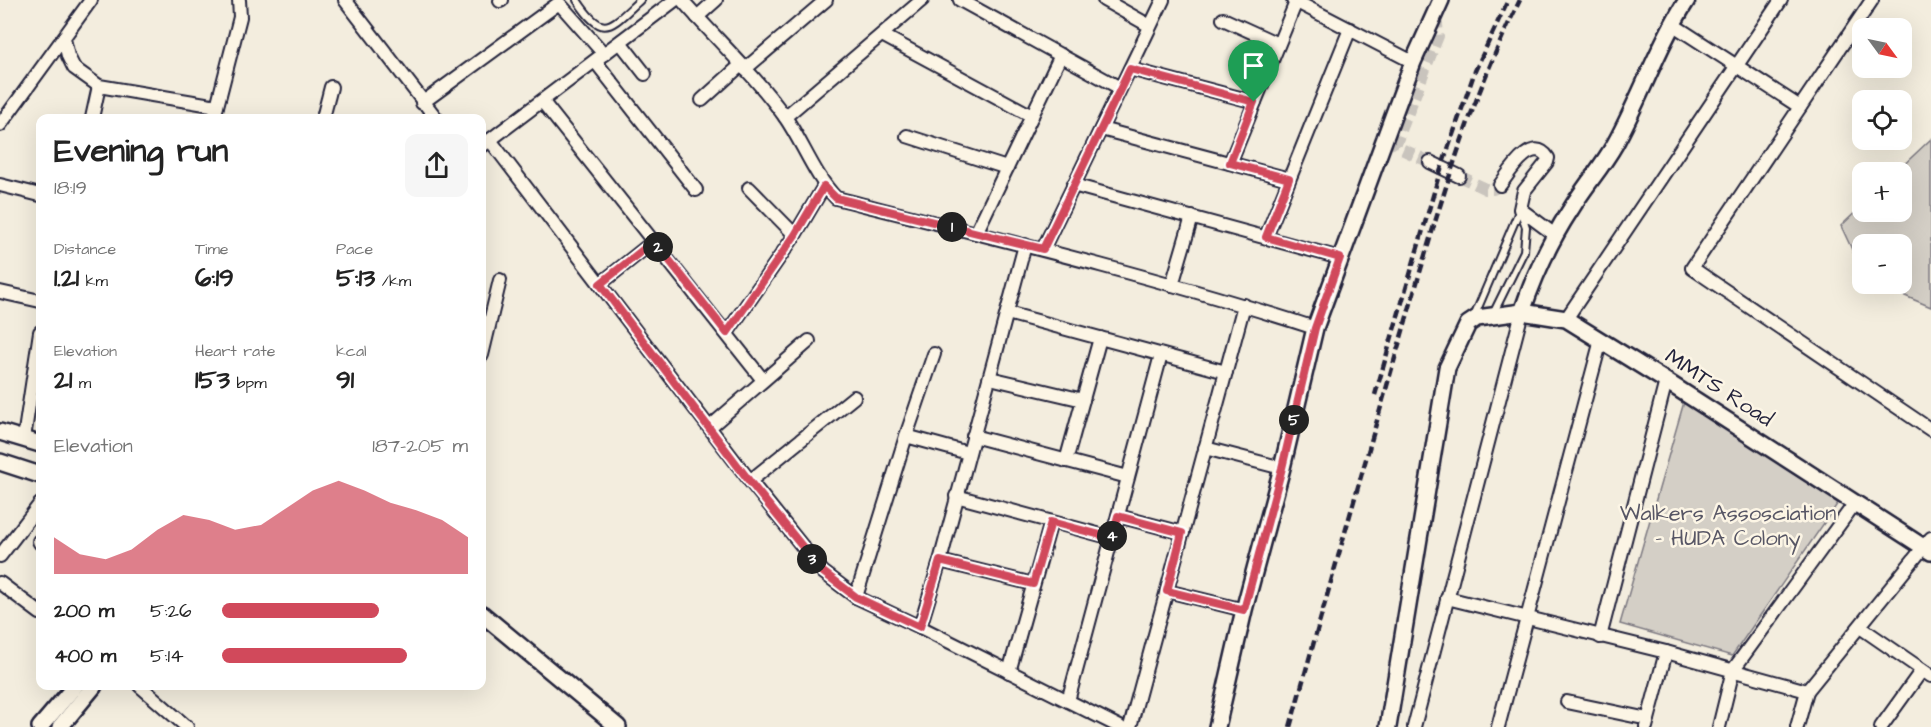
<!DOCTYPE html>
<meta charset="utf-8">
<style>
body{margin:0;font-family:"Architects Daughter",sans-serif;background:#f6f6f6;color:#222;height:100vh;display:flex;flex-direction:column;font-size:22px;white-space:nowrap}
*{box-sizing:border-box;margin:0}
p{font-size:20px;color:#767676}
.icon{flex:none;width:33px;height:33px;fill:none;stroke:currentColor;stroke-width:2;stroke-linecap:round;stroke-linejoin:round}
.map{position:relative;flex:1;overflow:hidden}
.side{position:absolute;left:36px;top:114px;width:450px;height:576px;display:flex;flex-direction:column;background:#fff;border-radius:12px;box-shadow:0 6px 24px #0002}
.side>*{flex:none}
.needle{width:39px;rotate:123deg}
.controls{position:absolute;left:1852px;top:18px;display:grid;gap:12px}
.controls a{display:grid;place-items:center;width:60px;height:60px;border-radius:12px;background:#fff;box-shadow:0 6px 24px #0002;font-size:30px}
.pin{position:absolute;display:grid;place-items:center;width:51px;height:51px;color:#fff;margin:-62px -26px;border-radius:50% 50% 50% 0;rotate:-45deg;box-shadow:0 0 6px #0007}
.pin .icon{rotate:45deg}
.km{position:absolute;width:30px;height:30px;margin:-15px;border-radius:50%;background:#222;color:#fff;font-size:16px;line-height:30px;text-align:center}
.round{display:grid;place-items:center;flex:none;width:63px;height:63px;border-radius:12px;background:#f6f6f6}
.head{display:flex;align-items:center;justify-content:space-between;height:102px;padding:0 18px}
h1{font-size:33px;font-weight:700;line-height:45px}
.metrics{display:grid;grid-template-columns:repeat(3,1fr);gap:9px;height:102px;padding:6px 18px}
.metrics div{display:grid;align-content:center}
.metrics b{font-size:26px;font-weight:700}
.metrics small{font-size:16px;font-weight:400}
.metrics p{font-size:16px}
.chart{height:168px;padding:12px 18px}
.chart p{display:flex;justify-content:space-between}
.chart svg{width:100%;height:108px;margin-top:6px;fill:#d1495b;opacity:.7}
ul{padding:0 18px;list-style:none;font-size:20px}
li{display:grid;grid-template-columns:96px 72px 1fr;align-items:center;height:45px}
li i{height:15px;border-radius:8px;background:#d1495b}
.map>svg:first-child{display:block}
</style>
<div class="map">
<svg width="1931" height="727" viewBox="0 0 1931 727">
<rect width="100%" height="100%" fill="#f3edde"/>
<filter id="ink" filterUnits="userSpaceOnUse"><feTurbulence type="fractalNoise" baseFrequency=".0167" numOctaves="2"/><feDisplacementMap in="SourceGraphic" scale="12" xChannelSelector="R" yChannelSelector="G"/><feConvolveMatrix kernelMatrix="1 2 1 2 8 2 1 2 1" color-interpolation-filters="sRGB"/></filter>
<g filter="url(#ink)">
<!-- green -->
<g fill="#d4cfc6" stroke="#7b7880" stroke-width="1.5">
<path d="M1931,139V307L1877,284H1902V244H1863V273L1841,226L1863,205V212H1902V172H1896Z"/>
<path d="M1684,402L1838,503L1732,656L1620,624Z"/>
</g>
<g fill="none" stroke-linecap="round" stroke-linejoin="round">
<!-- minor-tunnel -->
<g stroke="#c9c4bd" stroke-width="12" stroke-dasharray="12 6" stroke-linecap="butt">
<path d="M1430,162L1399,148L1396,143L1438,36L1437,24L1432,20"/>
<path d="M1459,176L1486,189H1493L1500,185"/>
</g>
<!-- service casing -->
<g stroke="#22223b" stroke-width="10">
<g id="service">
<path d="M577,0C604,41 610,27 640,0"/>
<path d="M1493,314L1524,251L1526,227L1521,213"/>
<path d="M1474,317L1520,209"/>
</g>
</g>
<!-- minor casing -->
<g stroke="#22223b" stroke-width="16">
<g id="minor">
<path d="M345,0L436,118"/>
<path d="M682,0C716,39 755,75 785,117C803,143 814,175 836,198C996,238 1158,277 1315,328"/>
<path d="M960,0L1120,88"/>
<path d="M1104,0L1150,26"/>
<path d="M1293,0L1413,62"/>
<path d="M1872,0L1692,268L1931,430"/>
<path d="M500,1L502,0"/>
<path d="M697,17L716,0"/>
<path d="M1223,19L1278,44"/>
<path d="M1672,24L1800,107"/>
<path d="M882,35L1032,116"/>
<path d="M64,39L68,56L74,68L99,86L217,106"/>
<path d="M620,42L645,74"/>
<path d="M595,61L696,190"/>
<path d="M745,69L826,0"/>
<path d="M1130,69L1255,102"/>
<path d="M702,100L741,65"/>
<path d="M542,101L763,380"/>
<path d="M422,103L559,3L604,54"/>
<path d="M785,117L922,0"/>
<path d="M92,118L99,86"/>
<path d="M214,118L240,17L239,0"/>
<path d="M323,118L331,87"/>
<path d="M0,125L91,0"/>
<path d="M1101,129L1289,179"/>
<path d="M907,136L1007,168"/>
<path d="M490,140L750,481L823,572L856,597L920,627L1120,727"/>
<path d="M482,146L675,0"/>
<path d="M1430,162L1459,176"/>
<path d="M1230,163L1296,2"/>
<path d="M0,185L40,195"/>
<path d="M1073,185L1340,258"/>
<path d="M1500,185C1509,173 1532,134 1548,158L1547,162L1524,191L1520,209L1555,235"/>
<path d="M749,188L795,235"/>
<path d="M976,233L1061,55"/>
<path d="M1266,237L1350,29"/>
<path d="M1043,249L1163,0"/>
<path d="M600,284L654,241"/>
<path d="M1172,285L1192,217"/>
<path d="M0,292L40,301"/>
<path d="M1007,313L1226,372"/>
<path d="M1566,319L1781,0"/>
<path d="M727,333L795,235L824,186"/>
<path d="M482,355L500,280"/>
<path d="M990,378L1083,400"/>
<path d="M710,427L809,341"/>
<path d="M906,436L934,354"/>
<path d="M973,436L1128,477"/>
<path d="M24,438L40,332"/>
<path d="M1205,448L1282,468"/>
<path d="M1066,461L1100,338"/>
<path d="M750,481L854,397"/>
<path d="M956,496L1112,538"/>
<path d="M1118,516L1183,533"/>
<path d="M39,541L40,543"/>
<path d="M0,556L40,504"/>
<path d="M940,561L1033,584"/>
<path d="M0,583L40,613"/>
<path d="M1167,591L1244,610"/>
<path d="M856,597L906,436L968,453"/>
<path d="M1447,598L1666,652L1807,691L1931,538"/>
<path d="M920,627L940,561L1025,245"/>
<path d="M1860,627L1931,676"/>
<path d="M1600,637L1666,381"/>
<path d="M1009,672L1051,522"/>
<path d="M140,686L187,727"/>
<path d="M1068,701L1161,355"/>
<path d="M1567,702L1648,719"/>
<path d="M1130,727L1244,305"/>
<path d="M1414,727L1522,312"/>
<path d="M1498,727L1601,340"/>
<path d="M1646,727L1666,652"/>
<path d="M1719,727L1733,670L1855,503"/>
<path d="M1797,727L1807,691"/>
<path d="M1881,727L1922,670"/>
</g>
</g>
<!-- tertiary casing -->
<g stroke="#22223b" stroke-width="20">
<g id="tertiary">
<path d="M1522,312C1534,276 1550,241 1571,209C1585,186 1602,167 1615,144C1641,97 1658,45 1687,0"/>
<path d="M0,432L40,444"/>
<path d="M0,462L40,475"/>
<path d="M482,614L618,727"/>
<path d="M40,727L75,686"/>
<path d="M60,727L94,686"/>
<path d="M1217,727L1244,610L1282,468L1315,328L1413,62L1441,0"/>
<path d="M1388,727L1447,368L1468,324L1477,318L1522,312L1566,319L1666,381L1931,552"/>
</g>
</g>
<!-- service -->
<use href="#service" stroke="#fcf5e5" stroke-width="6"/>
<!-- minor -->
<use href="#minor" stroke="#fcf5e5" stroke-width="12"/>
<!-- tertiary -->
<use href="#tertiary" stroke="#fcf5e5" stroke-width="15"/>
<!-- rail -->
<g stroke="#22223b" stroke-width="4.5" stroke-dasharray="9 4.5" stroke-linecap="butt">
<path d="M1375,395L1439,175L1475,71L1508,0"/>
<path d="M1290,727C1325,602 1361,476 1397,351C1432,232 1464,112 1520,0"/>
</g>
</g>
</g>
<g fill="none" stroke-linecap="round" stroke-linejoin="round" filter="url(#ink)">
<!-- route casing -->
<g stroke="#fff" stroke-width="12">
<path id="route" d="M1130,69L1254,102L1230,163L1289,179L1266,237L1340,258L1315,328L1282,468L1244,610L1167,591L1182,533L1118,516L1112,538L1051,522L1033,584L940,561L920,627L856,597L823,572L750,482L600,284L654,241L727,333L795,235L824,186L836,198L1043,249Z"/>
</g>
<!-- route -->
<use href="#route" stroke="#d1495b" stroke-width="8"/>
</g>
<g text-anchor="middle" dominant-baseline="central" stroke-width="5" stroke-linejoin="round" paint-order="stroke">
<!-- street labels -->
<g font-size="22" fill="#22223b" stroke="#fcf5e5">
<text transform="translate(1719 388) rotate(33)">MMTS Road</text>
</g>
<!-- park labels -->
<g font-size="22" fill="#575665" stroke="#fcf5e5">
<text x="1728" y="513">Walkers Assosciation<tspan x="1728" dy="25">- HUDA Colony</tspan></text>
</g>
</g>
</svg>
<div class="controls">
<a><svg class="needle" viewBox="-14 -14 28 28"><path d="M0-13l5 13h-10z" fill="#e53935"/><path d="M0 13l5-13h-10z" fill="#767676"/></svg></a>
<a><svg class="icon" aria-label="locate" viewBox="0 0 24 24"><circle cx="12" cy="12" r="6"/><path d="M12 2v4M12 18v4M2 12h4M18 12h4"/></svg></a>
<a>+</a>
<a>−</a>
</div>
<div class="pin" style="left:1254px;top:102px;background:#1e9e55"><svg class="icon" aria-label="arrive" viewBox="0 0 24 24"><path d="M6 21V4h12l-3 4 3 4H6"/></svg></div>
<b class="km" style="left:952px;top:227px">1</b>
<b class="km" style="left:658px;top:247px">2</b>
<b class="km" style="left:812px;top:559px">3</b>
<b class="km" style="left:1112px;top:536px">4</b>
<b class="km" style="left:1294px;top:420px">5</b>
<section class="side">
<div class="head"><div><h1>Evening run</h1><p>18:19</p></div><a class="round"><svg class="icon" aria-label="share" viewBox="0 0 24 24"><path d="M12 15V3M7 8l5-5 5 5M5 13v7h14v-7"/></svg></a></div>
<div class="metrics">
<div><p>Distance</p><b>1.21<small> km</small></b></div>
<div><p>Time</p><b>6:19</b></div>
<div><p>Pace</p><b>5:13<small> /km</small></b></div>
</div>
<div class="metrics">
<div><p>Elevation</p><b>21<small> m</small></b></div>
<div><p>Heart rate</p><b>153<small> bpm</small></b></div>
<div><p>kcal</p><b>91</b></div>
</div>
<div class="chart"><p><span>Elevation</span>187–205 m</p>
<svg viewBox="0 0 160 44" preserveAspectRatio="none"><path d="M0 44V29L10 36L20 38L30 34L40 26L50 20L60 22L70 26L80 24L90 17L100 10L110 6L120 10L130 15L140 18L150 22L160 29V44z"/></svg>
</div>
<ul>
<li><b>200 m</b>5:26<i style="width:64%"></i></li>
<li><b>400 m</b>5:14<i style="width:75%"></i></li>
</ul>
</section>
</div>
